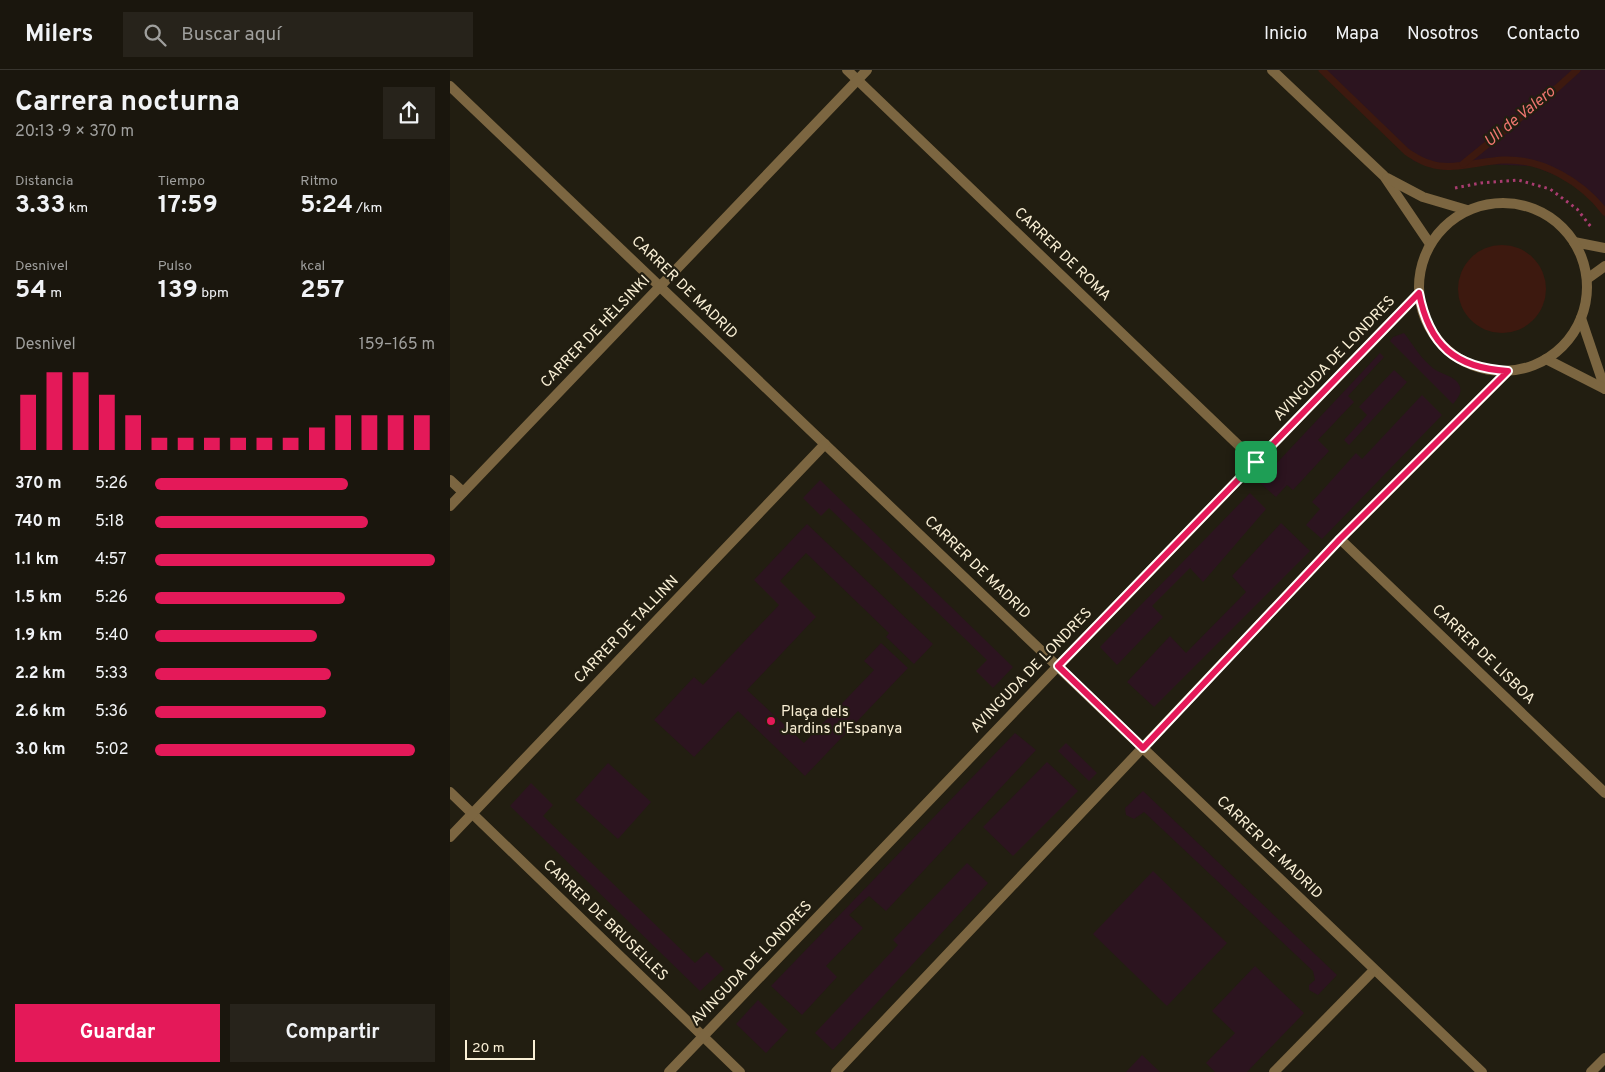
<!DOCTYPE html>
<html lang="es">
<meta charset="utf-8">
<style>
body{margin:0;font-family:Overpass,sans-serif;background:#27231b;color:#f1f3f6;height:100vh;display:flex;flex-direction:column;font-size:19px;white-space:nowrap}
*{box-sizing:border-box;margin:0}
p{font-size:16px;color:#9f9f9d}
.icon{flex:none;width:28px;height:28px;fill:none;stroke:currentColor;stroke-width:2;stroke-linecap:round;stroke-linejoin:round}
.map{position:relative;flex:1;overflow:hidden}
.drawer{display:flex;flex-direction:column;background:#1a160d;width:450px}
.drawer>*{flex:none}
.scale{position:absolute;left:15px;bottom:12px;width:70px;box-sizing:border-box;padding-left:5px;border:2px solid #faf0d6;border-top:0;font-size:14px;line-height:18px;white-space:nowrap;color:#faf0d6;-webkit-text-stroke:4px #221e11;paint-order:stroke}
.pin{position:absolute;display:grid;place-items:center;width:42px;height:42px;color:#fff;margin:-21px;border-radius:10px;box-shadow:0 2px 8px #0006}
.round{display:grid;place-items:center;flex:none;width:52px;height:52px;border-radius:0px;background:#27231b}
.head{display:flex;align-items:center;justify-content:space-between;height:85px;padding:0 15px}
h1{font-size:28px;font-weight:700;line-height:38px}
.figures{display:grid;grid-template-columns:repeat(3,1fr);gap:8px;height:85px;padding:5px 15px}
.figures div{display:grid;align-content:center}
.figures b{font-size:25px;font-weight:700}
.figures small{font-size:14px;font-weight:400}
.figures p{font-size:14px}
.chart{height:140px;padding:10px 15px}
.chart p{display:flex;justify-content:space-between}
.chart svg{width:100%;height:90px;margin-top:5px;stroke:#e41959;stroke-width:6}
.cta{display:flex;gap:10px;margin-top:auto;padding:10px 15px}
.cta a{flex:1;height:58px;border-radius:0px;background:#e41959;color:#fff;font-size:20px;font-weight:700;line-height:58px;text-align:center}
.cta a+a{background:#27231b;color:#f1f3f6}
ul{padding:0 15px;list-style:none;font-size:16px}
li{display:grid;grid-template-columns:80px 60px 1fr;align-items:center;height:38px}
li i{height:12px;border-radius:6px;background:#e41959}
header{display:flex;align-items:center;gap:30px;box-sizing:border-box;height:70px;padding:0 25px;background:#1a160d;border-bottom:1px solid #38352e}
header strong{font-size:24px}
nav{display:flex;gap:28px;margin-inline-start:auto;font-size:18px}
.search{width:350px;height:45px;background:#27231b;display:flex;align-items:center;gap:12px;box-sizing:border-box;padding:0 18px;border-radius:0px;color:#9f9f9d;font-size:19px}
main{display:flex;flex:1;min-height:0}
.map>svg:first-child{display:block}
</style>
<header>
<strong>Milers</strong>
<div class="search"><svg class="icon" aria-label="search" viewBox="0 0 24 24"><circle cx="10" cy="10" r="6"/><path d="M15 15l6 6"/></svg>Buscar aquí</div>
<nav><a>Inicio</a><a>Mapa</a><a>Nosotros</a><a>Contacto</a></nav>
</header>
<main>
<section class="drawer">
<div class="head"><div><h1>Carrera nocturna</h1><p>20:13 · 9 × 370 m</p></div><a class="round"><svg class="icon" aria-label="share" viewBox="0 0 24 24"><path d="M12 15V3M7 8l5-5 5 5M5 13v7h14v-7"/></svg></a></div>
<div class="figures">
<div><p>Distancia</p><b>3.33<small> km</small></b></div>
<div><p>Tiempo</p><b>17:59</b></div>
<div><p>Ritmo</p><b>5:24<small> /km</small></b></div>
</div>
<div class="figures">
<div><p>Desnivel</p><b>54<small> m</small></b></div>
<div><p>Pulso</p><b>139<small> bpm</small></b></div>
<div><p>kcal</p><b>257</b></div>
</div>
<div class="chart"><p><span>Desnivel</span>159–165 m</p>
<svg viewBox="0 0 160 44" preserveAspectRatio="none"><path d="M5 44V17M15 44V6M25 44V6M35 44V17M45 44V27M55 44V38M65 44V38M75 44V38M85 44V38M95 44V38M105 44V38M115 44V33M125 44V27M135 44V27M145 44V27M155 44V27"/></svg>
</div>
<ul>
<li><b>370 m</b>5:26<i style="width:69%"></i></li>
<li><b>740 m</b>5:18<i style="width:76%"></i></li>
<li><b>1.1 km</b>4:57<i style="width:100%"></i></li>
<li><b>1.5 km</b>5:26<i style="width:68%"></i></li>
<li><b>1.9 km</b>5:40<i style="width:58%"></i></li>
<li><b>2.2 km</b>5:33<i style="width:63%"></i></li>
<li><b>2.6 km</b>5:36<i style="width:61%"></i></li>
<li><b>3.0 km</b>5:02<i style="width:93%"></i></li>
</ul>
<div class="cta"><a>Guardar</a><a>Compartir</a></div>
</section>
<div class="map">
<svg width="1155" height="1002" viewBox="0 0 1155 1002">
<rect width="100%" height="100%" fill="#221e11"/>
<!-- green -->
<g fill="#2c141f">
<path d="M869,0H1155V147L1138,126L1115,109L1083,96L1033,94L998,100L980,97L964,91Z"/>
<path d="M954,263C964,276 971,289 984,299C991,304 1003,306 1008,313C1014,321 1008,328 1003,334L940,271L943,267Z"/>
<path d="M930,283L934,287L898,326L904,332L868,370L879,381L843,420L837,415L826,427L809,412Z"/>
<path d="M944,300L957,312L899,375L894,370L917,345L909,337Z"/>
<path d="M972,325L992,345L872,469L856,455L870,439L862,432L906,383L912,389Z"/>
<path d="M370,410L563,597L543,618L526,601L537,590L379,438L371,446L353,428Z"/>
<path d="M800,423L816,439L753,512L740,498L702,536L713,547L667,595L650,577Z"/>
<path d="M831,453L860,481L704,637L677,612L720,566L736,583L796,522L782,506Z"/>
<path d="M357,454L483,574L464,594L436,567L439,563L356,483L330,511L366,547L297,620L354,673L424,600L414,591L431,573L458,598L355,706L288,641L244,687L204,650L244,607L253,615L329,535L304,510Z"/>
<path d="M565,663L586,680L436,841L419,826L399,845L413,858L376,896L387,907L352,945L321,916Z"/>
<path d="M616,673L647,703L639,711L608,681Z"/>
<path d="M597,692L628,721L563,786L533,757Z"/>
<path d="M158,693L201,732L168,769L125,730Z"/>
<path d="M81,713L103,735L93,746L245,893L257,882L274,899L250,921L60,736Z"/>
<path d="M693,721L887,905L868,925L859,920V915L865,910L863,901L694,742L684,749L676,745L675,738Z"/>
<path d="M517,793L538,813L383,980L365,963L448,875L443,870Z"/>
<path d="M703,801L777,873L717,936L643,864Z"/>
<path d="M805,896L854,943L797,1002H765L756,993L785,963L762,941Z"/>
<path d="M308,930L338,960L316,983L286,954Z"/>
<path d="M692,985L710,1002H676Z"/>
</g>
<!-- water -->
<circle fill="#3d190f" cx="1052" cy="219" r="44"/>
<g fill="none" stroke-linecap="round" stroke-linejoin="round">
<!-- stream -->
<g stroke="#3d190f" stroke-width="7">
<path d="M872,0L957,82C965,87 972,92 981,94C1001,101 1031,91 1053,90C1092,88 1132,112 1155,142"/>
<path d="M1013,94L1107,18L1127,0"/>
</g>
<!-- path -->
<path stroke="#a93c70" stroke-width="3" stroke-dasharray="2.5 4" stroke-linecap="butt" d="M1005,118L1031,113L1068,110L1100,119L1127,139L1141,157"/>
<!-- minor -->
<g stroke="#7c6641" stroke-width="10">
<path d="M397,0L806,392"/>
<path d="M0,16L1032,1002"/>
<path d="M1124,172L1155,178"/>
<path d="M1137,209L1155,196"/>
<path d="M0,410L13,422"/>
<path d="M0,436L417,0"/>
<path d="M890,469L1155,723"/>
<path d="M0,722L290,1002"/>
<path d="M0,767L375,374"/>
<path d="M219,1002L608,596L969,223"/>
<path d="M386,1002L890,469L1058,301"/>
<path d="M824,1002L924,900"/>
<path d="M1141,1002L1155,988"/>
</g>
<!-- tertiary -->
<g stroke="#7c6641" stroke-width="10">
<path d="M822,0L934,106L980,174"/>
<path d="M937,108L973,127L1017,140"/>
<circle cx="1053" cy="217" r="84"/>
<path d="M1131,248L1155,319"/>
<path d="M1096,289L1155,319"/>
</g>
</g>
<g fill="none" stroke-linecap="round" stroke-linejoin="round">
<!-- route casing -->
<g stroke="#fff" stroke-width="10">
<path id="route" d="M969,223C979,275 1005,298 1058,301L890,469L693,678L608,596Z"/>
</g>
<!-- route -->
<use href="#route" stroke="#e41959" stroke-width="6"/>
</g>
<!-- markers -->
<circle fill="#e41959" stroke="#221e11" stroke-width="2" cx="321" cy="651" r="5"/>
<g text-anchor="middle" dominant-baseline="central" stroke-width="4.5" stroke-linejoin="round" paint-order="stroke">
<!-- street labels -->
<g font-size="15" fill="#faf0d6" stroke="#221e11">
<text transform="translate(612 185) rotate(44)">CARRER DE ROMA</text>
<text transform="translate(234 218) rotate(44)">CARRER DE MADRID</text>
<text transform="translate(146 262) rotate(-46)">CARRER DE HÈLSINKI</text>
<text transform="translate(885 289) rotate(-46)">AVINGUDA DE LONDRES</text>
<text transform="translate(527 498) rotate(44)">CARRER DE MADRID</text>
<text transform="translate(177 560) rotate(-46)">CARRER DE TALLINN</text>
<text transform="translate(1033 585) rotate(44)">CARRER DE LISBOA</text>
<text transform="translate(582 601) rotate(-46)">AVINGUDA DE LONDRES</text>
<text transform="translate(819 778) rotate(44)">CARRER DE MADRID</text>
<text transform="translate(155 851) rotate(44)">CARRER DE BRUSEL·LES</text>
<text transform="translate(302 894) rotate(-46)">AVINGUDA DE LONDRES</text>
</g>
<!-- poi labels -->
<g font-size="15" fill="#faf0d6" stroke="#221e11" text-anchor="start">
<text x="331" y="642">Plaça dels<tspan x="331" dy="17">Jardins d'Espanya</tspan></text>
</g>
<!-- water labels -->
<g font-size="16" font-style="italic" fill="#ef7670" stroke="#221e11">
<text transform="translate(1070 47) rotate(-39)">Ull de Valero</text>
</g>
</g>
</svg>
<div class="scale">20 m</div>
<div class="pin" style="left:806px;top:392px;background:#1e9e55"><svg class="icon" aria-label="arrive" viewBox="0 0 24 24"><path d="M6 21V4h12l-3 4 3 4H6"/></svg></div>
</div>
</main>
